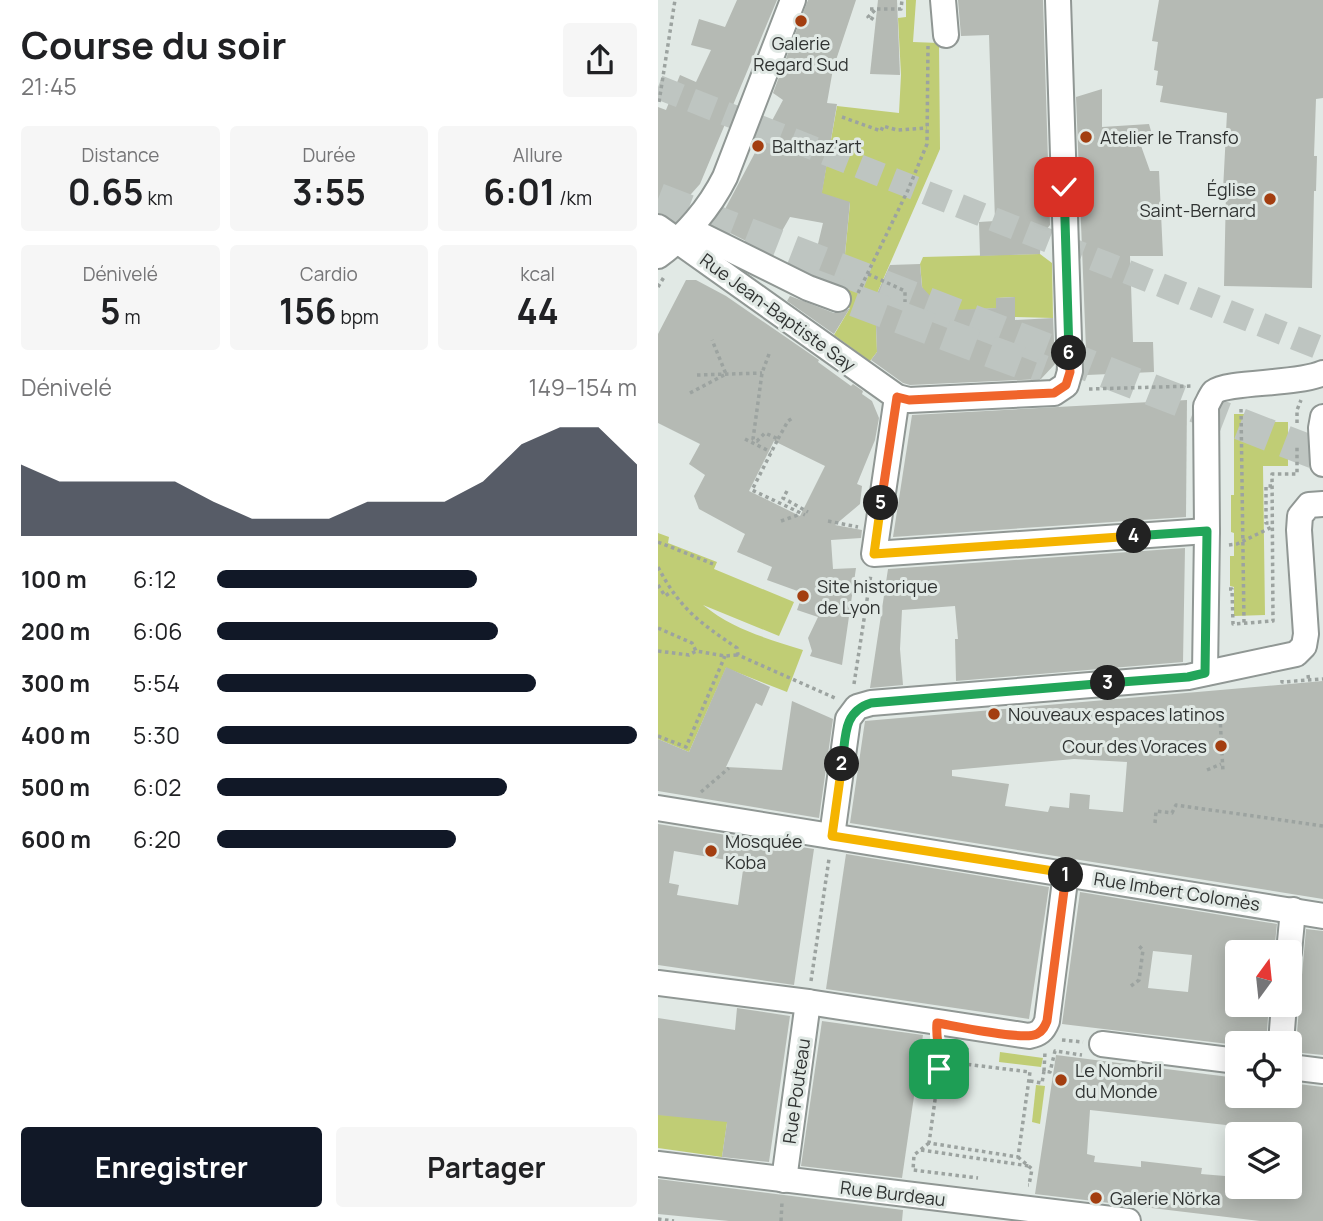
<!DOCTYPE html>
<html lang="fr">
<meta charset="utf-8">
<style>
body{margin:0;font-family:Manrope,sans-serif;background:#f6f6f6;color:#202124;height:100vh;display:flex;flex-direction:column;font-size:26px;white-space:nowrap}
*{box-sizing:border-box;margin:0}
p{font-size:23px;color:#757577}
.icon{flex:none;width:38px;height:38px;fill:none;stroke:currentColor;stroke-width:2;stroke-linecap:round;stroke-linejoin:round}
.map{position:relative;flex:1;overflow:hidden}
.sheet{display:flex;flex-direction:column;background:#fff;width:658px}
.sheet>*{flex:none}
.needle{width:46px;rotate:15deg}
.fabs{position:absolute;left:567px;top:940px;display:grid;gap:14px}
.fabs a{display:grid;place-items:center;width:77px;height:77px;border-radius:7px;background:#fff;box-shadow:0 4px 18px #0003;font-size:35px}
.pin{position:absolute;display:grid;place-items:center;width:60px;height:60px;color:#fff;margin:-30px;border-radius:14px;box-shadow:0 4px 10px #0006}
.km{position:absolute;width:35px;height:35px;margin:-18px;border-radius:50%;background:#222;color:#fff;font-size:19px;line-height:35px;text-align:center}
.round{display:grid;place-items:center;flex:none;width:74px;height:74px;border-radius:7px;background:#f6f6f6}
.summary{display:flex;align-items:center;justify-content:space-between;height:119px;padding:0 21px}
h1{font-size:38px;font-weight:700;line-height:52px}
.stats{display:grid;grid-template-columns:repeat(3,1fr);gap:10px;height:119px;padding:7px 21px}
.stats div{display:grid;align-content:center;border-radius:7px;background:#f6f6f6;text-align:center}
.stats b{font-size:35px;font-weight:700}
.stats small{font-size:19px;font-weight:400}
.stats p{font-size:19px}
.chart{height:196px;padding:14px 21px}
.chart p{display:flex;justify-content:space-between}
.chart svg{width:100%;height:126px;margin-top:7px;fill:#111827;opacity:.7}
.action{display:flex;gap:14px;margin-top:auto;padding:14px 21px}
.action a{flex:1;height:80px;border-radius:7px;background:#111827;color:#fff;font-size:28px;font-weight:700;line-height:80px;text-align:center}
.action a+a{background:#f6f6f6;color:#202124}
ul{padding:0 21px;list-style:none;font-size:23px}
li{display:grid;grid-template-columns:112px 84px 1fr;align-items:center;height:52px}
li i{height:18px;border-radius:9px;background:#111827}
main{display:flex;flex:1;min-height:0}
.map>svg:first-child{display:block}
</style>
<main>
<section class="sheet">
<div class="summary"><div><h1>Course du soir</h1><p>21:45</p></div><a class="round"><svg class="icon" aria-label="share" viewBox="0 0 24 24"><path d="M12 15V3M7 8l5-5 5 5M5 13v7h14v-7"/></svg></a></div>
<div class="stats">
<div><p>Distance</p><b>0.65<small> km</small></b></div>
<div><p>Durée</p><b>3:55</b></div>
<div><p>Allure</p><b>6:01<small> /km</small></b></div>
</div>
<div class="stats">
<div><p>Dénivelé</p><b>5<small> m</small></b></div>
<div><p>Cardio</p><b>156<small> bpm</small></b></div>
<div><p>kcal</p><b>44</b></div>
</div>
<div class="chart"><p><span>Dénivelé</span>149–154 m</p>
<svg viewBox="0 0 160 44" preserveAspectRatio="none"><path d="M0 44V19L10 25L20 25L30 25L40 25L50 32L60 38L70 38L80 38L90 32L100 32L110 32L120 25L130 12L140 6L150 6L160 19V44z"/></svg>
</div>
<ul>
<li><b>100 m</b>6:12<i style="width:62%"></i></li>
<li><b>200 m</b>6:06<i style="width:67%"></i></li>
<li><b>300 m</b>5:54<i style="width:76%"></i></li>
<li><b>400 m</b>5:30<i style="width:100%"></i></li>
<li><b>500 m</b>6:02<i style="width:69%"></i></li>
<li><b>600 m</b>6:20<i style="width:57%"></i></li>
</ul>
<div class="action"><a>Enregistrer</a><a>Partager</a></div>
</section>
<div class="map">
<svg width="665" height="1221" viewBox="0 0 665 1221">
<rect width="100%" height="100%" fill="#e1e9e5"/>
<!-- green -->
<g fill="#c0cd75">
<path d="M248,0H258L255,42L281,43L282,149L217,298L219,352L212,361L176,335L192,308L181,303L183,296L192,203L163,196L179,106L241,113L243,75L240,18L248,17Z"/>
<path d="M382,254L394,263L395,318L357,317L356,297L338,298V308L283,312L275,304V299L265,296L262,264L265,257Z"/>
<path d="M576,414H593L594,422H630V466H605L607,615L576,616V587L572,586V556H576V533L573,532V495H576Z"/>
<path d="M0,533L11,537L10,543L59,562L56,569L136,602L121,636L45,605C76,630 108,638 145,650L129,692L68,668L31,752L0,739Z"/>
<path d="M342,1052L385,1058L383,1067L341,1062Z"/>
<path d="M378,1085L387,1086L382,1124L374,1122Z"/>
<path d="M0,1115L70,1116L64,1157L0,1148Z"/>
</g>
<!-- building -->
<g fill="#b5bab4" fill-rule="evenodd">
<path d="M79,0H119L42,184L26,202L9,206L0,204V107L8,110L22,75L38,82L53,50L33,45L41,19L67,27Z"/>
<path d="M150,0H198L175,69L169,103L179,104L164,193L192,202L184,285L153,273L165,223L132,217L120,238L114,235L112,238L110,237L102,248L58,226L125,100L115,93Z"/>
<path d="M220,0H239L242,75L212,74Z"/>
<path d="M300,0H385L392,225L383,236L382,254L322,256L321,222L337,221L331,35L303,36Z"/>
<path d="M501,0H665V98L658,99L656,156H659L658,191H656L654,288L566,286L568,190H565L569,113L502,102L505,86L498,85L500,71L496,70L500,42L494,41Z"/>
<path d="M444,89V127L491,124L495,138L482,143L492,171H501L505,256H472L475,342H495L496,372L429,375L418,97Z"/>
<path d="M262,264L264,287L275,299V311L338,308V298L357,297V320L395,318L397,364L383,379L252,385L245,383L213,360L219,352L217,298L232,265Z"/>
<path d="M28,280H38L68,296L161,360L160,362L193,386L195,384L205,391L204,394L214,401L221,418L217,440L199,484L204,486L202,504L177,525L204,530L203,538L173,540L175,569L198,568L184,665L152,656L154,651L150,638L160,617L139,610L145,593L109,580L114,567L79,552L87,534L41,509L36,496L47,475L31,464L42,444L0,423V334ZM116,441L167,466L142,516L91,491Z"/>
<path d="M132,296L176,313H183L192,308L176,334L129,301Z"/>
<path d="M529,400L528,517L235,537L254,415Z"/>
<path d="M527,548L525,662L298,681L297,639H300L297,606L244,610L242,649L245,685L212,688L230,569Z"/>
<path d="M68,667L112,687L104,706L98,703L68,767L124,770L134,701L175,719L161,818L0,791V739L31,752Z"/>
<path d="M665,681V899L192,823L207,721ZM416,759L469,762L465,812L431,809L432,795L412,793L411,808L392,806L390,812L347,806L351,784L294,776V770Z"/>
<path d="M0,824L156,849L136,985L0,965ZM16,851L86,863L80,905L19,895L21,885L11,883Z"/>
<path d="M188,854L391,887L371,1019L168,989Z"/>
<path d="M422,892L619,924L616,952H579V1004H611L608,1043H579V1045L404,1024ZM495,951L534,955L530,992L490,988Z"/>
<path d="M648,929L665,931V1055L635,1052L638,1044Z"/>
<path d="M79,1008L132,1016L111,1162L64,1157L69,1122L0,1115V1018L77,1030Z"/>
<path d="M164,1021L265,1035L244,1178L143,1166Z"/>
<path d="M398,1055L579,1078V1096H632V1083L665,1087V1221H602L377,1194ZM432,1110L568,1125L567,1134H641L640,1179L632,1178V1186H579V1177L543,1174L544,1168L483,1161V1167L436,1162L437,1156L429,1154Z"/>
<path d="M0,1179L245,1210L244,1221H71L0,1214Z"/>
</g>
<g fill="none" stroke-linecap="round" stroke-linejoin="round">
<!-- minor-tunnel -->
<path stroke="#bec5c1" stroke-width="24" stroke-dasharray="24 12" stroke-linecap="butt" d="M0,87L665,349"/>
<!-- major-tunnel -->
<g stroke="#bec5c1" stroke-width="32" stroke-dasharray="32 16" stroke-linecap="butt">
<path d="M0,199L665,456"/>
<path d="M152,284L385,371"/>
</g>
<!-- minor casing -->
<g stroke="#909794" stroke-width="28">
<g id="minor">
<path d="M285,0L288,35"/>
<path d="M0,227L239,397L251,400L396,393L408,385L412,371L400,0"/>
<path d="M45,236L150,288L180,299"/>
<path d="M0,256C28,236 52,207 67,177L135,0"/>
<path d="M239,397L216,554L549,531"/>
<path d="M665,417L663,428L665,464"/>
<path d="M547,673L549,531L548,406C550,403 553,395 556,392C570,381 639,385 665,373"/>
<path d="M0,808L665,916"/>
<path d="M174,836L190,719L199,707L213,703L530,677L638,654L646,646L648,634L641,530L642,516L651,505L665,504"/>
<path d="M631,952L635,910"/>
<path d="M0,983L150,1002L371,1036C381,1034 385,1031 389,1021L408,873"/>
<path d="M623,1043L626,1004"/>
<path d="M444,1044L579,1061"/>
<path d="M632,1067L665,1071"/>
<path d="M0,1164L470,1221"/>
<path d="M126,1180L150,1002"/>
</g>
</g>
<!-- path -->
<g stroke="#9ca3a0" stroke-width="3.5" stroke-dasharray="3.5 3.5" stroke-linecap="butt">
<path d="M212,9H243L244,0"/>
<path d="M215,17L213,20L210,17L217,10"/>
<path d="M1,102L17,0"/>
<path d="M184,117L223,131L225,126L239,130L269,128"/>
<path d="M210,274L247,291V302"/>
<path d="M0,287L6,277"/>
<path d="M200,293L250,190L269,144L270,46"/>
<path d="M111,354L104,373L95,439L99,441L107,433L120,439L94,490L147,515"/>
<path d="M39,375L104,373"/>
<path d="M431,389L535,386"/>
<path d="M32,393L68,374L54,340"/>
<path d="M583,409L586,623"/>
<path d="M639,423V410L643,400"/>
<path d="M87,439L113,452"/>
<path d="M120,439L130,421L136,417"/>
<path d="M614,486H608V523H614"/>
<path d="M129,491L125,498L150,512"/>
<path d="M123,521L140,515"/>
<path d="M170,521L200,527"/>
<path d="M0,542L55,564"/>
<path d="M571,545L579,544L614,527"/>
<path d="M0,567C22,609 41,622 79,648L80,655L177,698"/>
<path d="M0,585L7,596L13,592"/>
<path d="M571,589H574L575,624L615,621L614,474H639V445"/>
<path d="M0,628L34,643L38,651L67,656L80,655"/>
<path d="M0,651L31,655L38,651"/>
<path d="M624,680V682L665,679"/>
<path d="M196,684L213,574"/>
<path d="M562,717L565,772"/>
<path d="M0,736L28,747L67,656"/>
<path d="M549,770L563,764"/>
<path d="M43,792L71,768"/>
<path d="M497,823L498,811L514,813L518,805L665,826"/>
<path d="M153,981L171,859H173"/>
<path d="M473,986L481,980L485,950L481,946"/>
<path d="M404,1040L425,1042"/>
<path d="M279,1044L283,1057L271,1143L360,1157"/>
<path d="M282,1061L372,1072L360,1157"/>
<path d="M307,1064L309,1048"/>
<path d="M386,1071L387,1052"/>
<path d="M372,1081L384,1083L386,1071L392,1072L397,1051L424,1055"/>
<path d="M271,1143L256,1155L255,1170L320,1178"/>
<path d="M263,1150L371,1166"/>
<path d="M360,1157L374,1169L371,1185H370"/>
<path d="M0,1219L16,1221"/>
<path d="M123,1221L124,1202"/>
</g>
<!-- minor -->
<use href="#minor" stroke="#fff" stroke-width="24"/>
<!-- path-bridge -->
<path stroke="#9ca3a0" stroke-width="3.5" stroke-dasharray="3.5 3.5" stroke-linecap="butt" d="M650,675L651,682"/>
</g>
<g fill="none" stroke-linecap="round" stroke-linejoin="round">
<!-- split-1 casing -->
<g stroke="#fff" stroke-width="14">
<path id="split-1" d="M281,1069C284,1052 277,1040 279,1023C297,1026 366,1041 379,1034C385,1031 387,1026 389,1021L408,875"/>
</g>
<!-- split-2 casing -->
<g stroke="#fff" stroke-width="14">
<path id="split-2" d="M184,764L174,836L408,873V875"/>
</g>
<!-- split-3 casing -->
<g stroke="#fff" stroke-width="14">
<path id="split-3" d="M184,764C188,738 184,712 213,703L450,683"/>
</g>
<!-- split-4 casing -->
<g stroke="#fff" stroke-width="14">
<path id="split-4" d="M450,683L530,677L547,673L549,531L476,536"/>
</g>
<!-- split-5 casing -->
<g stroke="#fff" stroke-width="14">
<path id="split-5" d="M223,503L216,554L476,536"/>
</g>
<!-- split-6 casing -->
<g stroke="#fff" stroke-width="14">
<path id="split-6" d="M223,503L239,397L251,400L396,393L408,385L412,372L411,353"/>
</g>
<!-- split-7 casing -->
<g stroke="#fff" stroke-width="14">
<path id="split-7" d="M406,187L411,353"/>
</g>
<!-- split-1 -->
<use href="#split-1" stroke="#f0652b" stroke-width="9"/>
<!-- split-2 -->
<use href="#split-2" stroke="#f5b400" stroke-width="9"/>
<!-- split-3 -->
<use href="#split-3" stroke="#22a559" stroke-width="9"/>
<!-- split-4 -->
<use href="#split-4" stroke="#22a559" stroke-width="9"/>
<!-- split-5 -->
<use href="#split-5" stroke="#f5b400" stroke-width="9"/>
<!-- split-6 -->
<use href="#split-6" stroke="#f0652b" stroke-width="9"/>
<!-- split-7 -->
<use href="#split-7" stroke="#22a559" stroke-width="9"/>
</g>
<!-- markers -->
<g fill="#a33e10" stroke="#e1e9e5" stroke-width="2.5">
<circle cx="143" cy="21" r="7"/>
<circle cx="428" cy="137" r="7"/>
<circle cx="100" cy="146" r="7"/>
<circle cx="612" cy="199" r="7"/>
<circle cx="145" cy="596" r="7"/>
<circle cx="336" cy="714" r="7"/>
<circle cx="563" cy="746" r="7"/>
<circle cx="53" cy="851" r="7"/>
<circle cx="403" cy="1080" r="7"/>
<circle cx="438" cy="1198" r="7"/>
</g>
<g text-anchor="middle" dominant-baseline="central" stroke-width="6" stroke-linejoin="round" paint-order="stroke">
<!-- poi labels -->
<g font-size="18" fill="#303332" stroke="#e1e9e5" text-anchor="start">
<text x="143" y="43" text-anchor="middle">Galerie<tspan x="143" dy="21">Regard Sud</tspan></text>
<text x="442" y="137">Atelier le Transfo</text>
<text x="114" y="146">Balthaz'art</text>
<text x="598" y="189" text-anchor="end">Église<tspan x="598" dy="21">Saint-Bernard</tspan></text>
<text x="159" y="586">Site historique<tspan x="159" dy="21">de Lyon</tspan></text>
<text x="350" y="714">Nouveaux espaces latinos</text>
<text x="549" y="746" text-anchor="end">Cour des Voraces</text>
<text x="67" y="841">Mosquée<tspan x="67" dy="21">Koba</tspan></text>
<text x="417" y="1070">Le Nombril<tspan x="417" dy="21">du Monde</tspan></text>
<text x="452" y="1198">Galerie Nörka</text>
</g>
<!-- street labels -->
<g font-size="18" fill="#303332" stroke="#e1e9e5">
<text transform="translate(120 312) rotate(36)">Rue Jean-Baptiste Say</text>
<text transform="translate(519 891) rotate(9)">Rue Imbert Colomès</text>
<text transform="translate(138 1091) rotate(-82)">Rue Pouteau</text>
<text transform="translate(235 1193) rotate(7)">Rue Burdeau</text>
</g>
</g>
</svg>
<div class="fabs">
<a><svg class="needle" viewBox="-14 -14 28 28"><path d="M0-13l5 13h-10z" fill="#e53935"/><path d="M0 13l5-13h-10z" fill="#757577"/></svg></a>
<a><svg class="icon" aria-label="locate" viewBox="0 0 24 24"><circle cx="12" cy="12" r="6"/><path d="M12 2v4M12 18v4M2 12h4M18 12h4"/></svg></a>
<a><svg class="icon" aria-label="layers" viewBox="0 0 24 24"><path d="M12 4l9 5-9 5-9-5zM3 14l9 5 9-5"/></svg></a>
</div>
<div class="pin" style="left:281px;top:1069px;background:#1e9e55"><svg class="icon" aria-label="arrive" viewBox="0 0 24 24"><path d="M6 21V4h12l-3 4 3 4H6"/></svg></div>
<div class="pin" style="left:406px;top:187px;background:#d93025"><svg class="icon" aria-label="check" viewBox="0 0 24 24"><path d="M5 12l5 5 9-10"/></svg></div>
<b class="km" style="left:408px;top:875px">1</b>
<b class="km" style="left:184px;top:764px">2</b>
<b class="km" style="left:450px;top:683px">3</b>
<b class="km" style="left:476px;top:536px">4</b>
<b class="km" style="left:223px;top:503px">5</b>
<b class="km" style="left:411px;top:353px">6</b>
</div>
</main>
